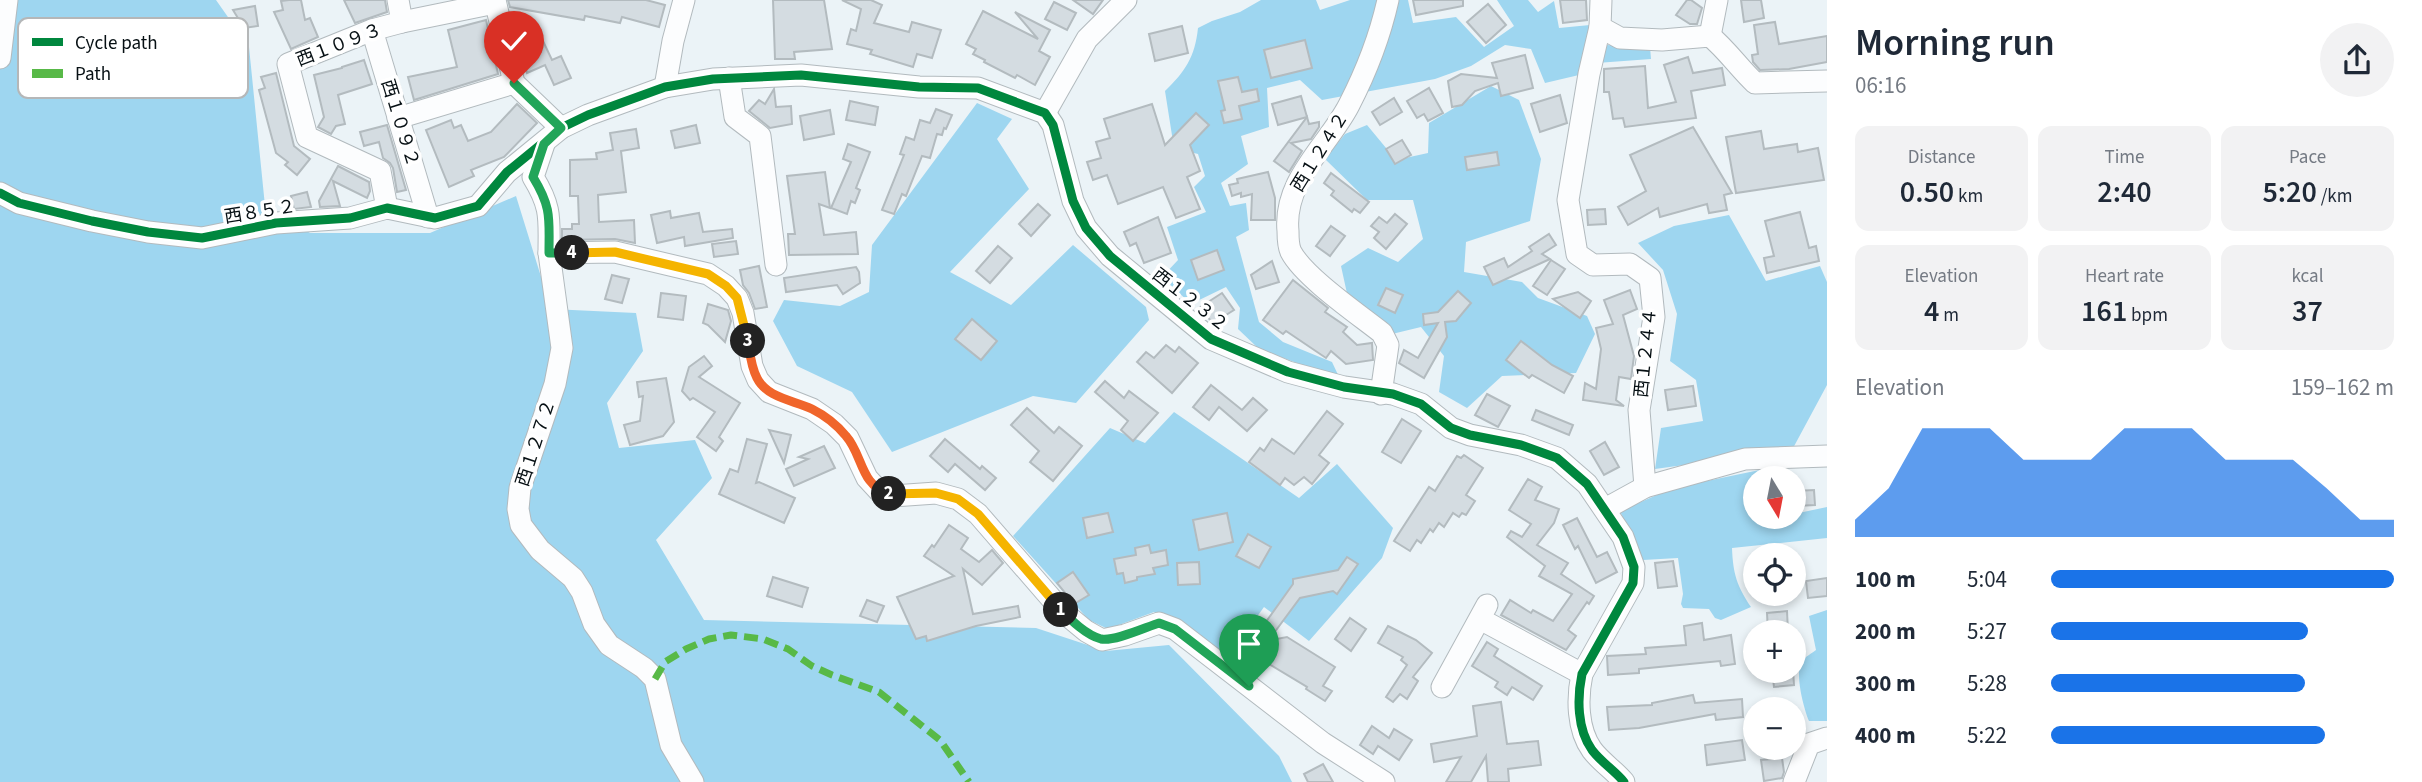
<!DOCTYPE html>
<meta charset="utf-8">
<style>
body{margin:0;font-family:"Source Sans 3","Noto Sans JP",sans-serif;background:#f2f2f3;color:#1f2937;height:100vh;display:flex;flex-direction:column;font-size:26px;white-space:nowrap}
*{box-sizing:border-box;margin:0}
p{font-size:23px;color:#747a83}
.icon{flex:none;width:38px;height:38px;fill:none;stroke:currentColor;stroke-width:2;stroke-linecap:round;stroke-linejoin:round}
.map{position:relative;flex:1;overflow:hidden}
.side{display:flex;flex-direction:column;background:#fff;width:595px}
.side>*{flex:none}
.needle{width:46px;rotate:170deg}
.fabs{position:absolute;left:1743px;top:466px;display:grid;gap:14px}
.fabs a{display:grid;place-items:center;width:63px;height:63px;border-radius:50%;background:#fff;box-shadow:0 4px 10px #0003;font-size:35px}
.pin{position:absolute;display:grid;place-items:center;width:60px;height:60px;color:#fff;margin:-72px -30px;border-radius:50% 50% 50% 0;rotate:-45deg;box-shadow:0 0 7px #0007}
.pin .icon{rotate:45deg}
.km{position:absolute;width:35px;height:35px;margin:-18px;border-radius:50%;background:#222;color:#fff;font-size:19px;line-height:35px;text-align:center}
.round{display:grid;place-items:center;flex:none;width:74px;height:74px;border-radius:37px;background:#f2f2f3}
.head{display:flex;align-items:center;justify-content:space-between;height:119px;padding:0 28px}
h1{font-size:38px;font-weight:600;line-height:52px}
.stats{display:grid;grid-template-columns:repeat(3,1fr);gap:10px;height:119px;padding:7px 28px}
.stats div{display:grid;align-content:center;border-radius:14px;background:#f2f2f3;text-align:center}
.stats b{font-size:30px;font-weight:600}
.stats small{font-size:19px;font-weight:400}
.stats p{font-size:19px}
.chart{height:196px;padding:14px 28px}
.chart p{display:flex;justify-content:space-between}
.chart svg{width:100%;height:126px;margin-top:7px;fill:#1a73e8;opacity:.7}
ul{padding:0 28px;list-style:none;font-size:23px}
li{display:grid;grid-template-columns:112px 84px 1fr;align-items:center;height:52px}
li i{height:18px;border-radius:9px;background:#1a73e8}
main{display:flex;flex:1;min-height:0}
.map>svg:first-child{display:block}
</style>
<main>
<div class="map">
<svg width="1827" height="782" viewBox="0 0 1827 782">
<rect width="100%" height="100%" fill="#ebf3f7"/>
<!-- forest -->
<g fill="#9ed6f0">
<path d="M0,0H216L249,47L265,206L310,233H430L516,196L551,309L636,313L643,351L607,403L619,448L695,440L712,478L656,540L704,620L1036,628L1106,651L1169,645L1279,756L1292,782H0Z"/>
<path d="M1261,0H1316L1320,10L1350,0H1408L1413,23L1456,17L1484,47L1514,26L1497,0H1528L1538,12L1554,1L1559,28L1590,25L1606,45L1650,47L1651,59L1583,64L1579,75L1545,83L1531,49L1505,45L1471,66L1435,79L1322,100L1300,80L1267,88L1269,127L1241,136L1248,164L1221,183L1230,206L1246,203L1249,230L1236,237L1259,322L1283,342L1332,362L1340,379L1259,349L1238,329L1240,308L1226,287L1191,304L1162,277L1178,260L1167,227L1206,212L1194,187L1205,176L1198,154L1174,148L1165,91C1185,72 1195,57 1198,28L1212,21L1240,12Z"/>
<path d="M1491,86L1519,100L1541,159L1530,221L1466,242L1464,272L1522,282L1538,298L1587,316L1595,334L1576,373L1502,376L1467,408L1439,392L1444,356L1421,327L1392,334L1348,298L1341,266L1368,248L1398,262L1423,239L1413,200H1367L1325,159L1345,134L1367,125L1396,160L1428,153L1429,123Z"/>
<path d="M977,103L1012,119L997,139L1029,189L950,272L1011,305L1073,245L1146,307L1149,320L1076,403L1033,396L892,452L852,392L797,366L773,321L784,300L840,306L869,292L872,245Z"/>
<path d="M1729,215L1766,281L1820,266L1827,282V385L1792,450L1655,469L1661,428L1703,421L1696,380L1670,361L1677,314L1663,270L1638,243L1674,226Z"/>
<path d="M1174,412L1299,498L1337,464L1393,528L1382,558L1309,641L1264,607L1227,658L1154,612L1108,629L1089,620L1013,536L1110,428L1145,443Z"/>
<path d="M1774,467L1777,478H1755V516H1794V514L1827,507V538L1732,548C1733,574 1737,586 1751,607L1721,620L1715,618L1709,609L1683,608L1681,604L1683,594L1678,558L1643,560L1620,511L1673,488Z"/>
<path d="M1827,610V721H1809C1804,709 1794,672 1802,661C1805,657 1812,653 1816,650L1809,616Z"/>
</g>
<!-- building -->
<g fill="#d4dce1" stroke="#b3bbbf" stroke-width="2">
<path d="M289,0H301L305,20L310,18L318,37L291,49L274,12L283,10L281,1Z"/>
<path d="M344,0H385L387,12L355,23Z"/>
<path d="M508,0H646L665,5L659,27L622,17L620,23L585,16L584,20L510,7Z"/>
<path d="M773,0H824L832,49L794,52L795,59H775Z"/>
<path d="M842,0H871L882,5L874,23L909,32L912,22L941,30L932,58L917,54L913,67L870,54L872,50L847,44L851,29L856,31L861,9Z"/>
<path d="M1073,0H1103L1093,14Z"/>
<path d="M1413,0H1463V6L1416,15Z"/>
<path d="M1560,0H1586L1587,20L1563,23Z"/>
<path d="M1687,0H1691L1702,8L1697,24H1690L1676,15Z"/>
<path d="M1741,0H1761L1764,18L1744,22Z"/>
<path d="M1054,2L1076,13L1067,30L1045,19Z"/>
<path d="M1488,4L1506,25L1486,43L1467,22Z"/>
<path d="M255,6L258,26L244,28L233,10Z"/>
<path d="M983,11L1038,39L1015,12L1050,30L1039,51L1050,57L1035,85L1017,75L1015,78L984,62L985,60L973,54L976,49L966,44Z"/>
<path d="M486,20L498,74L414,100L408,77L457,67L448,30Z"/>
<path d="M1775,22L1779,44L1827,36V62L1789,69L1760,70L1753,62L1752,55L1758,54L1754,25Z"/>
<path d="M1182,26L1188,53L1155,61L1149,34Z"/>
<path d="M542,39L552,60L561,56L571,78L554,85L545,65L527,73L520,49Z"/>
<path d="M1305,40L1312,68L1271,78L1264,50Z"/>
<path d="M1525,55L1533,88L1501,96L1498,83L1475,91L1462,105L1452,107L1448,81L1461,74L1497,78L1492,63Z"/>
<path d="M1688,57L1693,73L1722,68L1725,85L1691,91L1696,118L1625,127L1623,118L1613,119L1609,92H1604V69L1645,66L1648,108L1676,102L1664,65Z"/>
<path d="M364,60L372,84L338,95L345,124L336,126L331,134L318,127L324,117L314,75L342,68V67Z"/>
<path d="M276,73L294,146L310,159L297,175L285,165L288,162L276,153L259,90L265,88L261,77Z"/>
<path d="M1238,77L1242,92L1257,89L1259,101L1239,106L1242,119L1224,123L1221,111L1225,110L1218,81Z"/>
<path d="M1429,88L1443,113L1428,121L1424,114L1417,118L1407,101Z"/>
<path d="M774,89L776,107L791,106L792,124L770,128L749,111L759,100L765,104Z"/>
<path d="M1560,95L1567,123L1540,132L1531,104Z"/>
<path d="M1301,96L1307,117L1278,125L1272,104Z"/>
<path d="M1394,98L1402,112L1380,125L1372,112Z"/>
<path d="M850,101L878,107L875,125L846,120Z"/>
<path d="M517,104L537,123L504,157L471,170L474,176L449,187L426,130L451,120L454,128L461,125L468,141L491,132Z"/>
<path d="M1152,104L1165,145L1196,113L1209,125L1190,145L1200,171L1187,177L1200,209L1176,218L1163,187L1118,204L1107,175L1093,180L1087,162L1101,158L1096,142L1110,138L1104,119Z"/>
<path d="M936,109L952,115L946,129L944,128L942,135L937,134L930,158L922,156L906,196L902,194L894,214L882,210L904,155L900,154L906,137L914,140L920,120L930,123Z"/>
<path d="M830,110L834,134L804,140L800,116Z"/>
<path d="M1307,117L1309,124L1319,122V127L1311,139L1291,143L1302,151L1289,172L1274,161Z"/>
<path d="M387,125L406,190L397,192L393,168L390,163L383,158L379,142L364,146L360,132Z"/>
<path d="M696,125L700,143L675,148L671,131Z"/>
<path d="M1693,127L1732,193L1724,195L1727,210L1709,213L1707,204L1660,217L1658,208L1628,225L1618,207L1646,191L1630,155Z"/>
<path d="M636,129L639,148L621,151L626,192L598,195L599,222L634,220L635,243L615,239L562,240V229H572V224H579L578,196H570V160L597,159L596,153L613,150L610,133Z"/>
<path d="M1761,131L1764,149L1797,144L1798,152L1818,148L1824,180L1736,193L1726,137Z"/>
<path d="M1402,140L1411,155L1395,164L1386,149Z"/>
<path d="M848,144L870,152L856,188L860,190L855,203L851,201L847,214L831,208L851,162L843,159Z"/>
<path d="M1497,152L1499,165L1467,170L1465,157Z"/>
<path d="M338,166L369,182L370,191L367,198L333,181L340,206L320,207L319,201Z"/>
<path d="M825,172L830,208L819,204L824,235L856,232L858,254L789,255L788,234H795L787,176Z"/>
<path d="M1268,172L1275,198V220H1251L1252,194L1241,197V193L1232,196L1229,185L1238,183L1237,179Z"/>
<path d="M1331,173L1369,202L1360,213L1354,209L1352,212L1331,195L1334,191L1324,183Z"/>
<path d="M307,192L311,207L294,209L291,196Z"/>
<path d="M1038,204L1050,215L1031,236L1019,224Z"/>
<path d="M1605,209L1606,224L1588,225L1587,210Z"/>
<path d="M670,211L671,218L699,213L703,232L732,229L733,238L685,246L684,237L657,243L651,215Z"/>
<path d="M1800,212L1809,248L1816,246L1819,261L1767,273L1764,258L1774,256L1765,221Z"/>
<path d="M1395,214L1407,224L1386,249L1374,238L1379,232L1371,226L1379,217L1387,223Z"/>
<path d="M1158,217L1171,253L1144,263L1136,243L1130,246L1124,232Z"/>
<path d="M1331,226L1345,236L1330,256L1316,246Z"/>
<path d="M1549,234L1556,245L1542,254L1550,259L1493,285L1484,267L1504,258L1508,267L1532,251L1529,247Z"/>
<path d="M736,241L738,254L714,257L712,244Z"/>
<path d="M998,246L1012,258L990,283L976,271Z"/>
<path d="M1217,250L1224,270L1198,280L1191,260Z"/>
<path d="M1551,260L1565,269L1547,295L1533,286Z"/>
<path d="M1272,261L1279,282L1256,289L1251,275Z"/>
<path d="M759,266L767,307L755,309L749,293L743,285L740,270Z"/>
<path d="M856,267L859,272L860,283L843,294L837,285L786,292L784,278Z"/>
<path d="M612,275L629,279L622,303L605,299Z"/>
<path d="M1293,280L1328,308L1325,312L1347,327L1343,332L1357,345L1372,343L1373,360L1346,364L1331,351L1326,358L1286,331L1283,334L1263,320Z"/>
<path d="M1386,288L1403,295L1395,313L1378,305Z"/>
<path d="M1630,290L1637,309L1623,315L1634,356L1631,379L1619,377L1616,400L1624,406L1583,400L1585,383L1596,389L1601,349L1596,328L1613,324L1604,300Z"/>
<path d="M1458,291L1471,303L1456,321L1445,322L1447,337L1424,378L1399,363L1404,350L1418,358L1438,323L1424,325L1423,314L1438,312Z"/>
<path d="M1578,292L1591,301L1580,318L1553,299Z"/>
<path d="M661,293L686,296L683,320L658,317Z"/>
<path d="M1222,293L1234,310L1213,323L1199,308Z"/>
<path d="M708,304L728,310L731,321L725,342L708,325L703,323Z"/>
<path d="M972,319L997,341L981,360L955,339Z"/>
<path d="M1521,341L1552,365L1573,376L1564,393L1532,375L1529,378L1506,360Z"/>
<path d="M1166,345L1175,352L1179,347L1198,363L1172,393L1137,362L1146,352L1154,358Z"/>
<path d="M704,356L712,366L699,377L740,403L719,437L723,441L716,451L697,437L715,412L693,398L690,400L682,391L689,367Z"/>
<path d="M666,378L674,422L663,436L630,445L624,425L640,421L643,396L639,397L637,382Z"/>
<path d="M1105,381L1124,398L1129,391L1158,413L1133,441L1121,430L1128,421L1095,392Z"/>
<path d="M1211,385L1242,410L1253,398L1267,410L1247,431L1219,407L1209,420L1193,407Z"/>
<path d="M1693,386L1696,406L1668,410L1665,390Z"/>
<path d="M1487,394L1510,406L1498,427L1475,415Z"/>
<path d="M1027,408L1054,433L1059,427L1082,446L1053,481L1030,462L1039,451L1011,425Z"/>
<path d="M1536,410L1573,425L1569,435L1532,420Z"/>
<path d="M1327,411L1343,424L1319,455L1329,463L1312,484L1304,477L1294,485L1285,478L1280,485L1249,462L1260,448L1264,451L1272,439L1294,454Z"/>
<path d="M1402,419L1421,431L1401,463L1382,452Z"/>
<path d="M769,430L791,435L784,463Z"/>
<path d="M747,439L767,444L756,483L759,482L795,498L784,523L719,494L730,469L738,472Z"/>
<path d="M945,439L980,469L982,466L996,478L985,490L955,464L948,472L930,456Z"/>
<path d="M1605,442L1619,467L1604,475L1590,451Z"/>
<path d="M824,446L835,468L794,486L786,469L808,459L799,457Z"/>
<path d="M1464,455L1483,468L1466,495L1475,501L1466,515L1462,513L1459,517L1453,513L1444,527L1439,523L1433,532L1430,529L1421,543L1417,540L1410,551L1394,541L1429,487L1435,491L1457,456L1461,458Z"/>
<path d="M1528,479L1542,487L1535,500L1559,509L1554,523L1537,545L1568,563L1561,574L1594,596L1589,604L1587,602L1568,630L1576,636L1566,650L1501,615L1510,600L1531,613L1533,610L1553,621L1572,594L1539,576L1545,566L1507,537L1511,531L1522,537L1531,524L1509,510Z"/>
<path d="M1814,490L1815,505L1796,506L1795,491Z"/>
<path d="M1108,513L1113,532L1087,538L1083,518Z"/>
<path d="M1227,513L1233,542L1199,550L1193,520Z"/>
<path d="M1577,518L1597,557L1607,552L1617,572L1596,583L1578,546L1575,549L1563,525Z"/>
<path d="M949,525L968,538L961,549L979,562L992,550L1003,563L982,585L963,569L973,614L1018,606L1020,617L976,626L927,641L926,636L916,639L897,597L954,576L924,556L932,545L934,547Z"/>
<path d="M1248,534L1271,547L1259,568L1236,556Z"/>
<path d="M1149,545L1151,553L1166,550L1168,565L1153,568L1155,574L1137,577V580L1125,583L1123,573L1117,574L1114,559L1136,555L1135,548Z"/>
<path d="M1347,557L1358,564L1337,594L1333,591L1300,598L1274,633L1263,626L1293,584V579L1338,570Z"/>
<path d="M1673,561L1677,586L1658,588L1655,563Z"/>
<path d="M1199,562L1200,584L1178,585L1177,563Z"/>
<path d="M1073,572L1089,595L1074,604L1057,583Z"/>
<path d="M773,577L808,588L802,607L767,596Z"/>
<path d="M1827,578V596L1808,598L1806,581Z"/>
<path d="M867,600L884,606L877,622L860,616Z"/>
<path d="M1787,611L1788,632H1768L1767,613Z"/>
<path d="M1350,618L1366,629L1351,651L1335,639Z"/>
<path d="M1702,623L1704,640L1731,635L1735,664L1721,666L1720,661L1639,669V673L1608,675L1607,656L1646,654L1645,648L1686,645L1684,626Z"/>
<path d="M1388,626L1416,640L1432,653L1413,677L1418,681L1407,699L1400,694L1393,702L1386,697L1407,665L1401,660L1403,657L1378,643Z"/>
<path d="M1287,637L1335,667L1323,686L1332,691L1325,701L1306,689L1307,687L1259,658L1248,660L1245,645Z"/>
<path d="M1487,642L1498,649L1494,656L1542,686L1533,700L1512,687L1507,695L1495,687L1498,682L1472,666Z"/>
<path d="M1772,670H1793L1794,685L1774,687Z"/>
<path d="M1693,695L1695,703L1742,699L1743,717L1716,720L1715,714L1639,728L1609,730L1607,707L1652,705V703Z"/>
<path d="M1501,702L1507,744L1538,741L1541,765L1508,769L1509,782H1488L1486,756L1471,782H1446L1461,757L1434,762L1431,744L1477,736L1473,706Z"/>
<path d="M1372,726L1389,738L1394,729L1412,740L1399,760L1378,746L1373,754L1360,745Z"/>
<path d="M1742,740L1745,760L1707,765L1705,745Z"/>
<path d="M1782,758L1784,772L1782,778L1764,781L1761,760Z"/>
<path d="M1323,764L1333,782H1308L1304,774Z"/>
</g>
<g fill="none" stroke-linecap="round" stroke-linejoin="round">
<!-- minor casing -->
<g stroke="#b2babe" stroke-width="23">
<g id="minor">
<path d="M398,0L402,22"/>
<path d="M495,0L514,83L561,128"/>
<path d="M1601,0L1600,27L1620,38L1662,40L1710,36C1727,50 1739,68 1755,83L1827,81"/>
<path d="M1600,27L1589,74L1568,200L1577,254L1593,265L1630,264L1650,278L1654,317L1639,410L1645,487"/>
<path d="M372,30L428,217"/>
<path d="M1710,36L1717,0"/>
<path d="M0,58L7,0"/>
<path d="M729,78L735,117L760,136L776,265"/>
<path d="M665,87L673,41L684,0"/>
<path d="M1045,113L1087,39L1126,0"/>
<path d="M398,118L514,83"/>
<path d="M544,144L533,177C552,208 549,219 549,253L615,252L708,274L726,286L737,298L743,313L752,366L758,380L769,392L812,409L834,424L848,438L867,478L879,491L893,496L936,493L958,499L978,514L1063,612L1086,631L1102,640L1125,635L1159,623L1175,629L1323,743L1384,782"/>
<path d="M0,193L19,203L92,221L148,232L202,238L276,223L350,218L387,208L435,218L478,206L507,172L561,128L588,115L665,87L713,79L801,75L919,87L978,88L1045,113L1053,125L1073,201L1086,228L1110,256L1211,339L1288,372L1344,387L1393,394L1421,404L1451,428L1470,435L1521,445L1557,458L1587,484L1623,537L1634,567L1633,583L1582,674C1577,698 1577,729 1592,750C1601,762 1615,771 1624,782"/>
<path d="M387,208L380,171L307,137L288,64L372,30L402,22L495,3"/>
<path d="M549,253L562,348L555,384L520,488L518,509L521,525L540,550L573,578L582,592L594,624L609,645L644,668L655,679L671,745L693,782"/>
<path d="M1381,394L1388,345L1382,333C1358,314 1304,277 1291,252C1288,246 1288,238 1288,231C1283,180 1328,146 1349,105C1366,72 1380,36 1388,0"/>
<path d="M1605,509L1645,487L1745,459L1827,456"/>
<path d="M1480,619L1582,674"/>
<path d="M1442,687L1487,605"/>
<path d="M1794,782L1809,744L1827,738"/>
</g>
</g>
<!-- minor -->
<use href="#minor" stroke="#fcfdfe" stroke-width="21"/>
<!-- quiet -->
<path stroke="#58b947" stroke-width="7" stroke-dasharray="14 7" stroke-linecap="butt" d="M655,679L665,662L686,649L709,639L731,635L763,639L788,649L812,666L832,675L879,692L940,740L969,782"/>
<!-- cycleway casing -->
<g stroke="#fff" stroke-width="13">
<path id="cycleway" d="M0,193L19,203L92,221L148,232L202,238L276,223L350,218L387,208L435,218L478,206L507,172L561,128L588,115L665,87L713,79L801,75L919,87L978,88L1045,113L1053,125L1073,201L1086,228L1110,256L1211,339L1288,372L1344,387L1393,394L1421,404L1451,428L1470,435L1521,445L1557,458L1587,484L1623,537L1634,567L1633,583L1582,674C1577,698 1577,729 1592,750C1601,762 1615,771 1624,782"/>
</g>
<!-- cycleway -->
<use href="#cycleway" stroke="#00873e" stroke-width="9"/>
</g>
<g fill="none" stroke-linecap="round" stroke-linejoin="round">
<!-- split-1 casing -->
<g stroke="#fff" stroke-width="14">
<path id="split-1" d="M1061,610C1071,620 1086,635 1101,639C1114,642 1146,627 1159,623L1175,629L1249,686"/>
</g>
<!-- split-2 casing -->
<g stroke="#fff" stroke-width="14">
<path id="split-2" d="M889,494L936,493L958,499L978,514L1061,610"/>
</g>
<!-- split-3 casing -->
<g stroke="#fff" stroke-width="14">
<path id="split-3" d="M748,341C750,354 751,367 757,378C767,398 793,400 812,409C824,415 837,425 846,436C863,455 860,485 889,494"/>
</g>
<!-- split-4 casing -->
<g stroke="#fff" stroke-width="14">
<path id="split-4" d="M572,253L615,252L708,274L726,286L737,298L748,341"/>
</g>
<!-- split-5 casing -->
<g stroke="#fff" stroke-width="14">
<path id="split-5" d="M514,83L561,128L544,144L533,177C552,208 549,219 549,253H572"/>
</g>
<!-- split-1 -->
<use href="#split-1" stroke="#22a559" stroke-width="9"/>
<!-- split-2 -->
<use href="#split-2" stroke="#f5b400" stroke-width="9"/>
<!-- split-3 -->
<use href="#split-3" stroke="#f0652b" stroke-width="9"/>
<!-- split-4 -->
<use href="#split-4" stroke="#f5b400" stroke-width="9"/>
<!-- split-5 -->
<use href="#split-5" stroke="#22a559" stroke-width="9"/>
</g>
<g text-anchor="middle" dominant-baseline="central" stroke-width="7" stroke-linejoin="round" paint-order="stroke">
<!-- street labels -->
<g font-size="18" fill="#071014" stroke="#fff">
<text transform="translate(339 45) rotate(-21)">西１０９３</text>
<text transform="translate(400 123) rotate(73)">西１０９２</text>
<text transform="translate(1320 152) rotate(-58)">西１２４２</text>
<text transform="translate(260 212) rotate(-9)">西８５２</text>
<text transform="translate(1190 300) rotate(38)">西１２３２</text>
<text transform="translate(1646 353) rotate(-84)">西１２４４</text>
<text transform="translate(536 443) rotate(-72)">西１２７２</text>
</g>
</g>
<!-- legend -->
<rect x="18" y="18" width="230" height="80" rx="10" fill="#fff" stroke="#b5b7b8" stroke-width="2"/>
<rect x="32" y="38" width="31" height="8" fill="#00873e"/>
<rect x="32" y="69" width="31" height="9" fill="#58b947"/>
<g font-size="19" fill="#071014">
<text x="75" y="49">Cycle path</text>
<text x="75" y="80">Path</text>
</g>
</svg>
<div class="fabs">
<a><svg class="needle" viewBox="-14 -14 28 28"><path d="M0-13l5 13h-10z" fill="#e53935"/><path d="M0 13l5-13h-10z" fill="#747a83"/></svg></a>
<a><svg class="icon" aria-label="locate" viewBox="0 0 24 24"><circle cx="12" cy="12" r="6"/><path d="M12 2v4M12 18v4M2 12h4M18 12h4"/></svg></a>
<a>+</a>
<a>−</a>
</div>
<div class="pin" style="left:1249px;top:686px;background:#1e9e55"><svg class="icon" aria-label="arrive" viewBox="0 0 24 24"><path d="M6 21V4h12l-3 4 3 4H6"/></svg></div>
<div class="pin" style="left:514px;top:83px;background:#d93025"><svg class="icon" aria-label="check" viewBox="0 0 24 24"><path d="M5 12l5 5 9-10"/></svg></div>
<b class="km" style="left:1061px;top:610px">1</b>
<b class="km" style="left:889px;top:494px">2</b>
<b class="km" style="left:748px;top:341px">3</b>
<b class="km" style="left:572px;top:253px">4</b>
</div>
<section class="side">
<div class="head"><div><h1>Morning run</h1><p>06:16</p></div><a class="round"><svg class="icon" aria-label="share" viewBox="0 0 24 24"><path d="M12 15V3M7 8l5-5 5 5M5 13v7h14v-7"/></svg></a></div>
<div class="stats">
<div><p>Distance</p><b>0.50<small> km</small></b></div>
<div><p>Time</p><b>2:40</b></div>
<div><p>Pace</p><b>5:20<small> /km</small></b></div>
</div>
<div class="stats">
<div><p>Elevation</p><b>4<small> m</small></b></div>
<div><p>Heart rate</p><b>161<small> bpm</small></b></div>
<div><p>kcal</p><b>37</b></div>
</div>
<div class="chart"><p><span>Elevation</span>159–162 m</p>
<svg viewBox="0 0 160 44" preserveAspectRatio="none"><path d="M0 44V38L10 27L20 6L30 6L40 6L50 17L60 17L70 17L80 6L90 6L100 6L110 17L120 17L130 17L140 27L150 38L160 38V44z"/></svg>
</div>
<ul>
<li><b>100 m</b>5:04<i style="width:100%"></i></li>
<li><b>200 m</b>5:27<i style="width:75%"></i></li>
<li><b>300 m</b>5:28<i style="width:74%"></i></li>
<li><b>400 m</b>5:22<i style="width:80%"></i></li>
</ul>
</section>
</main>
